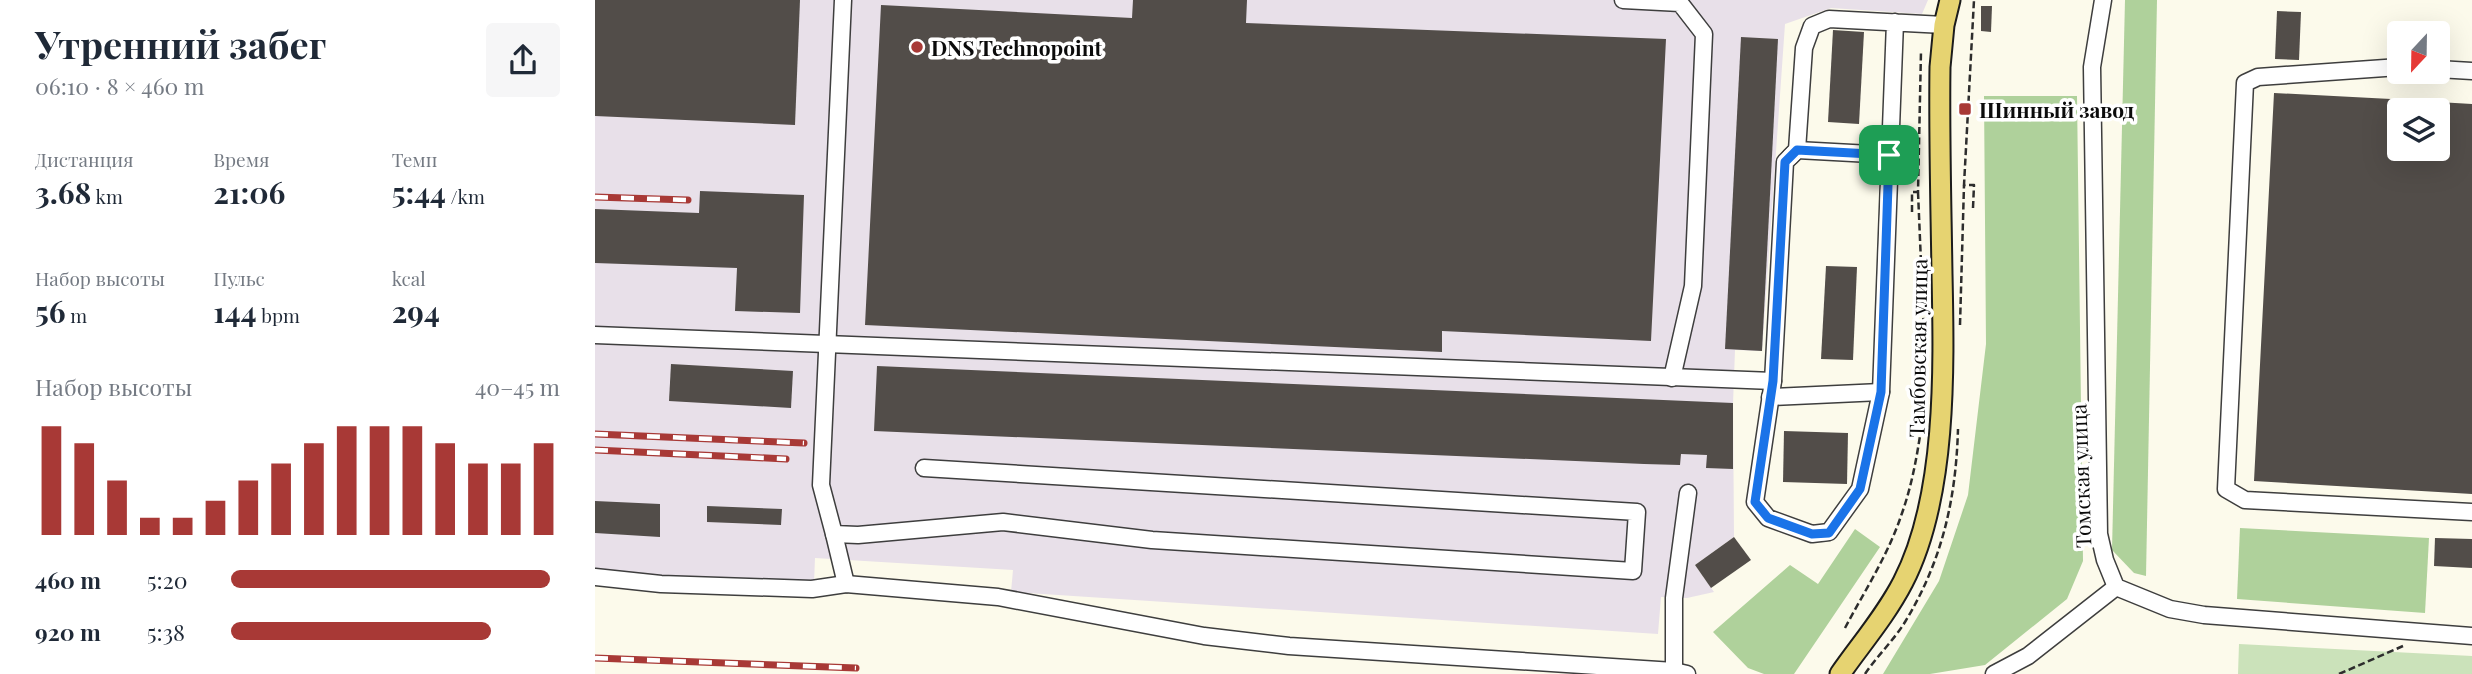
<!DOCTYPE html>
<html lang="ru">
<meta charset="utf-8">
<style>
body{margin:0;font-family:"Playfair Display",serif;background:#f6f6f7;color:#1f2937;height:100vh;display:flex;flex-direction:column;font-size:26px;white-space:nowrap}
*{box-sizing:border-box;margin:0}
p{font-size:23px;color:#747a83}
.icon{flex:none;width:38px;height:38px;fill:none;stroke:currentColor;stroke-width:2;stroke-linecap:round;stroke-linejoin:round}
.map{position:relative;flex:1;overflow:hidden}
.panel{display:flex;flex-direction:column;background:#fff;width:595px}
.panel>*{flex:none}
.needle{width:46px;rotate:202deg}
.tools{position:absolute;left:1792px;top:21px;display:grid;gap:14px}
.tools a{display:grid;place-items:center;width:63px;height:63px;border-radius:7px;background:#fff;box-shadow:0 7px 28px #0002;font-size:35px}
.pin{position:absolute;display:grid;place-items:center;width:60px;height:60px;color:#fff;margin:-30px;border-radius:14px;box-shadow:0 4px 10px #0006}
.round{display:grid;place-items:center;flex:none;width:74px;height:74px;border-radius:7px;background:#f6f6f7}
.summary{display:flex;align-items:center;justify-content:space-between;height:119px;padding:0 35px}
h1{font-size:38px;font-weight:700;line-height:52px}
.figures{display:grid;grid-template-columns:repeat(3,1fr);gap:10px;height:119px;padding:7px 35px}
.figures div{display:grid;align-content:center}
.figures b{font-size:30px;font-weight:700}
.figures small{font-size:19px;font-weight:400}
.figures p{font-size:19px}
.chart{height:196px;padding:14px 35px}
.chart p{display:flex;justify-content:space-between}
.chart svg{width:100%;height:126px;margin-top:7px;stroke:#a83936;stroke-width:6}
ul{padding:0 35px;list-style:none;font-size:23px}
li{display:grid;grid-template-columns:112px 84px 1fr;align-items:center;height:52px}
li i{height:18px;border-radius:9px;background:#a83936}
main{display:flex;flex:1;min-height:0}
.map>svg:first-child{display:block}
</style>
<main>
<section class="panel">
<div class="summary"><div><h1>Утренний забег</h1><p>06:10 · 8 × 460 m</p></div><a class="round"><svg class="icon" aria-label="share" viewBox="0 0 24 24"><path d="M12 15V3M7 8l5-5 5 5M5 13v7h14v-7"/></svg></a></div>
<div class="figures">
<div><p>Дистанция</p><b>3.68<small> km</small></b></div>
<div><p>Время</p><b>21:06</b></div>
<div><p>Темп</p><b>5:44<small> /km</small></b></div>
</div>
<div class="figures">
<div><p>Набор высоты</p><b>56<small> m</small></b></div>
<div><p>Пульс</p><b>144<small> bpm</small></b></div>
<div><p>kcal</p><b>294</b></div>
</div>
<div class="chart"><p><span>Набор высоты</span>40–45 m</p>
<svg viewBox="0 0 160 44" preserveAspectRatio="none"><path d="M5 44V6M15 44V12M25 44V25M35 44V38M45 44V38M55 44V32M65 44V25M75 44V19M85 44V12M95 44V6M105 44V6M115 44V6M125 44V12M135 44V19M145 44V19M155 44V12"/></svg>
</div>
<ul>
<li><b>460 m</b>5:20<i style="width:97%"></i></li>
<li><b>920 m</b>5:38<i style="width:79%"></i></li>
</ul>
</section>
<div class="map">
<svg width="1877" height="674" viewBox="0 0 1877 674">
<rect width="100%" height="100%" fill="#fcfaeb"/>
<!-- industrial -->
<path fill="#e8e0e9" d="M0,0H1333L1327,14L1236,8L1190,24L1167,351L1140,350L1138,404L1139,537L1100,565L1119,592L1092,598L1066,597L1063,634L416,592L418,570L220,558L219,583L70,576L0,568Z"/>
<!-- green -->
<path fill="#cbe2ba" d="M1644,644L1877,656V674H1643Z"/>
<!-- forest -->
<g fill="#afd19b">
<path d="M1530,0H1562L1551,576L1539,573L1517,550Z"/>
<path d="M1389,96H1482L1488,561L1472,599L1390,665L1335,674H1288L1344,581L1373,495L1391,344Z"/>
<path d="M1645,528L1834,538L1830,613L1642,599Z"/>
<path d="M1260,529L1285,547L1199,674H1169L1153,668L1118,632L1195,565L1223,584Z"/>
</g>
<!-- building -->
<g fill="#524d49">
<path d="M0,0H205L200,125L0,116Z"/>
<path d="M538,0H652L651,23L1071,39L1056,341L847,331V352L270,325L286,5L537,18Z"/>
<path d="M1386,6H1397L1396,32L1386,31Z"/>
<path d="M1682,11L1706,12L1704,60L1680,59Z"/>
<path d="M1238,30L1269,32L1264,124L1233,122Z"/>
<path d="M1146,37L1183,39L1167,351L1130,349Z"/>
<path d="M1679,93L1834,101L1833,110H1804V149H1843V102L1877,104V494L1659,481Z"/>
<path d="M105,191L209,195L205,313L140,311L142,268L0,263V209L104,213Z"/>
<path d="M1231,266L1262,267L1258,360L1226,359Z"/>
<path d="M76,364L198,371L196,408L74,401Z"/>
<path d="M282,366L1138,403V469L1111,468L1112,455L1086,454L1085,465L1049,464L279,431Z"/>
<path d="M1189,431L1253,433L1252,484L1188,482Z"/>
<path d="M0,501L65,504V537L0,533Z"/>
<path d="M112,506L187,509L186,525L112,522Z"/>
<path d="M1139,537L1156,560L1116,588L1100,565Z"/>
<path d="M1840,538L1877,539V568L1839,566Z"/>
</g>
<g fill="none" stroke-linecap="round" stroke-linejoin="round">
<!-- minor casing -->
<g stroke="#3e3e3e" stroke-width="19">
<g id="minor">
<path d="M248,0L226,485L239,534L263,535L408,522L557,540L1038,571L1042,512L329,468"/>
<path d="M1028,0L1085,3L1109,34L1098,286L1077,378"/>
<path d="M1508,0L1497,67L1504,534L1510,560L1521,587L1575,609L1609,615L1877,636"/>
<path d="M1300,22L1286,392L1265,489L1234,532L1217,534L1173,518L1160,502L1178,381L1190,162L1202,150L1209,48L1217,26L1234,19L1349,25"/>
<path d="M1804,67L1663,77L1650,83L1631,489L1650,500L1877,512"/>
<path d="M1843,69L1877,71"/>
<path d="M1195,157L1202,150L1294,155"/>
<path d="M0,335L1178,381"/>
<path d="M1175,397L1286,392"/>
<path d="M239,534L251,584"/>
<path d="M0,577L66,584L217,589L251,584L403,597L609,636L694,646L1079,671L1092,674"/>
<path d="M1079,671V598L1093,493"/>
<path d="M1399,674L1433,656L1521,587"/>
</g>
</g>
<!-- major casing -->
<g stroke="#1c1c1c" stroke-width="23">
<path id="major" d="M1245,674C1266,644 1291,615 1308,582C1352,497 1349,368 1347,274C1346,205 1344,136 1345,67L1349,25L1355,0"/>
</g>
<!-- path -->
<g stroke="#2d2d2d" stroke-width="2.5" stroke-dasharray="7 3.5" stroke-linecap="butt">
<path d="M1323,192L1330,357"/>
<path d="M1378,208L1379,185H1369L1379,0"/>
<path d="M1317,212V192H1323L1326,51"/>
<path d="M1365,325L1369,185"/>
<path d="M1250,628C1269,592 1293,555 1306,516C1318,483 1323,450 1328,416"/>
<path d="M1270,674C1282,656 1299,640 1310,622C1347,561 1361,500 1363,429"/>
<path d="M1744,674L1808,646"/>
</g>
<!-- minor -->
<use href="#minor" stroke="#fff" stroke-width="16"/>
<!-- major -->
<use href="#major" stroke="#e6d371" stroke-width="19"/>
<!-- rail casing -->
<g stroke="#a83936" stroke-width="7">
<g id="rail">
<path d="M0,197L93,200"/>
<path d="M0,434L209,443"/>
<path d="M0,450L191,459"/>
<path d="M0,658L261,668"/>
</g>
</g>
<!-- rail -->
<use href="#rail" stroke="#fff" stroke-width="4.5" stroke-dasharray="13" stroke-linecap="butt"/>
</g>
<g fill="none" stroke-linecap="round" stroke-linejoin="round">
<!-- route casing -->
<g stroke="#fff" stroke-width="14">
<path id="route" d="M1202,150L1294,155L1286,392L1265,489L1234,533L1217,534L1173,518L1160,502L1178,381L1190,162Z"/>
</g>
<!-- route -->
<use href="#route" stroke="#1a73e8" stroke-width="9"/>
</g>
<!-- markers -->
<g fill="#a83936" stroke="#fff" stroke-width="2.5">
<circle cx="322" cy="47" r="7"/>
<rect x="1363" y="102" width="14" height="14" rx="3.5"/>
</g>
<g text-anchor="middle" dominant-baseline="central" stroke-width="7" stroke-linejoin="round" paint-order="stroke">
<!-- poi labels -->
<g font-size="21" font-weight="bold" fill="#0b0b0b" stroke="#fff" text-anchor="start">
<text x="336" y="47">DNS Technopoint</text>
<text x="1384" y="109">Шинный завод</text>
</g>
<!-- street labels -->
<g font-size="21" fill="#0b0b0b" stroke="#fff">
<text transform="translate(1322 348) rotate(-89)">Тамбовская улица</text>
<text transform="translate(1485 476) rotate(-92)">Томская улица</text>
</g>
</g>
</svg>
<div class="tools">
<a><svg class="needle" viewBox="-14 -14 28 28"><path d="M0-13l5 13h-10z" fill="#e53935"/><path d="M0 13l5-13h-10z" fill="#747a83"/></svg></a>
<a><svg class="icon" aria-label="layers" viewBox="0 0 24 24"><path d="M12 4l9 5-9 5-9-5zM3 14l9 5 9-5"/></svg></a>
</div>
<div class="pin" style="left:1294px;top:155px;background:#1e9e55"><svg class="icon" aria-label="arrive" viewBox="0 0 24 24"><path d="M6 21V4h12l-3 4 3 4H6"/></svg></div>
</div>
</main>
